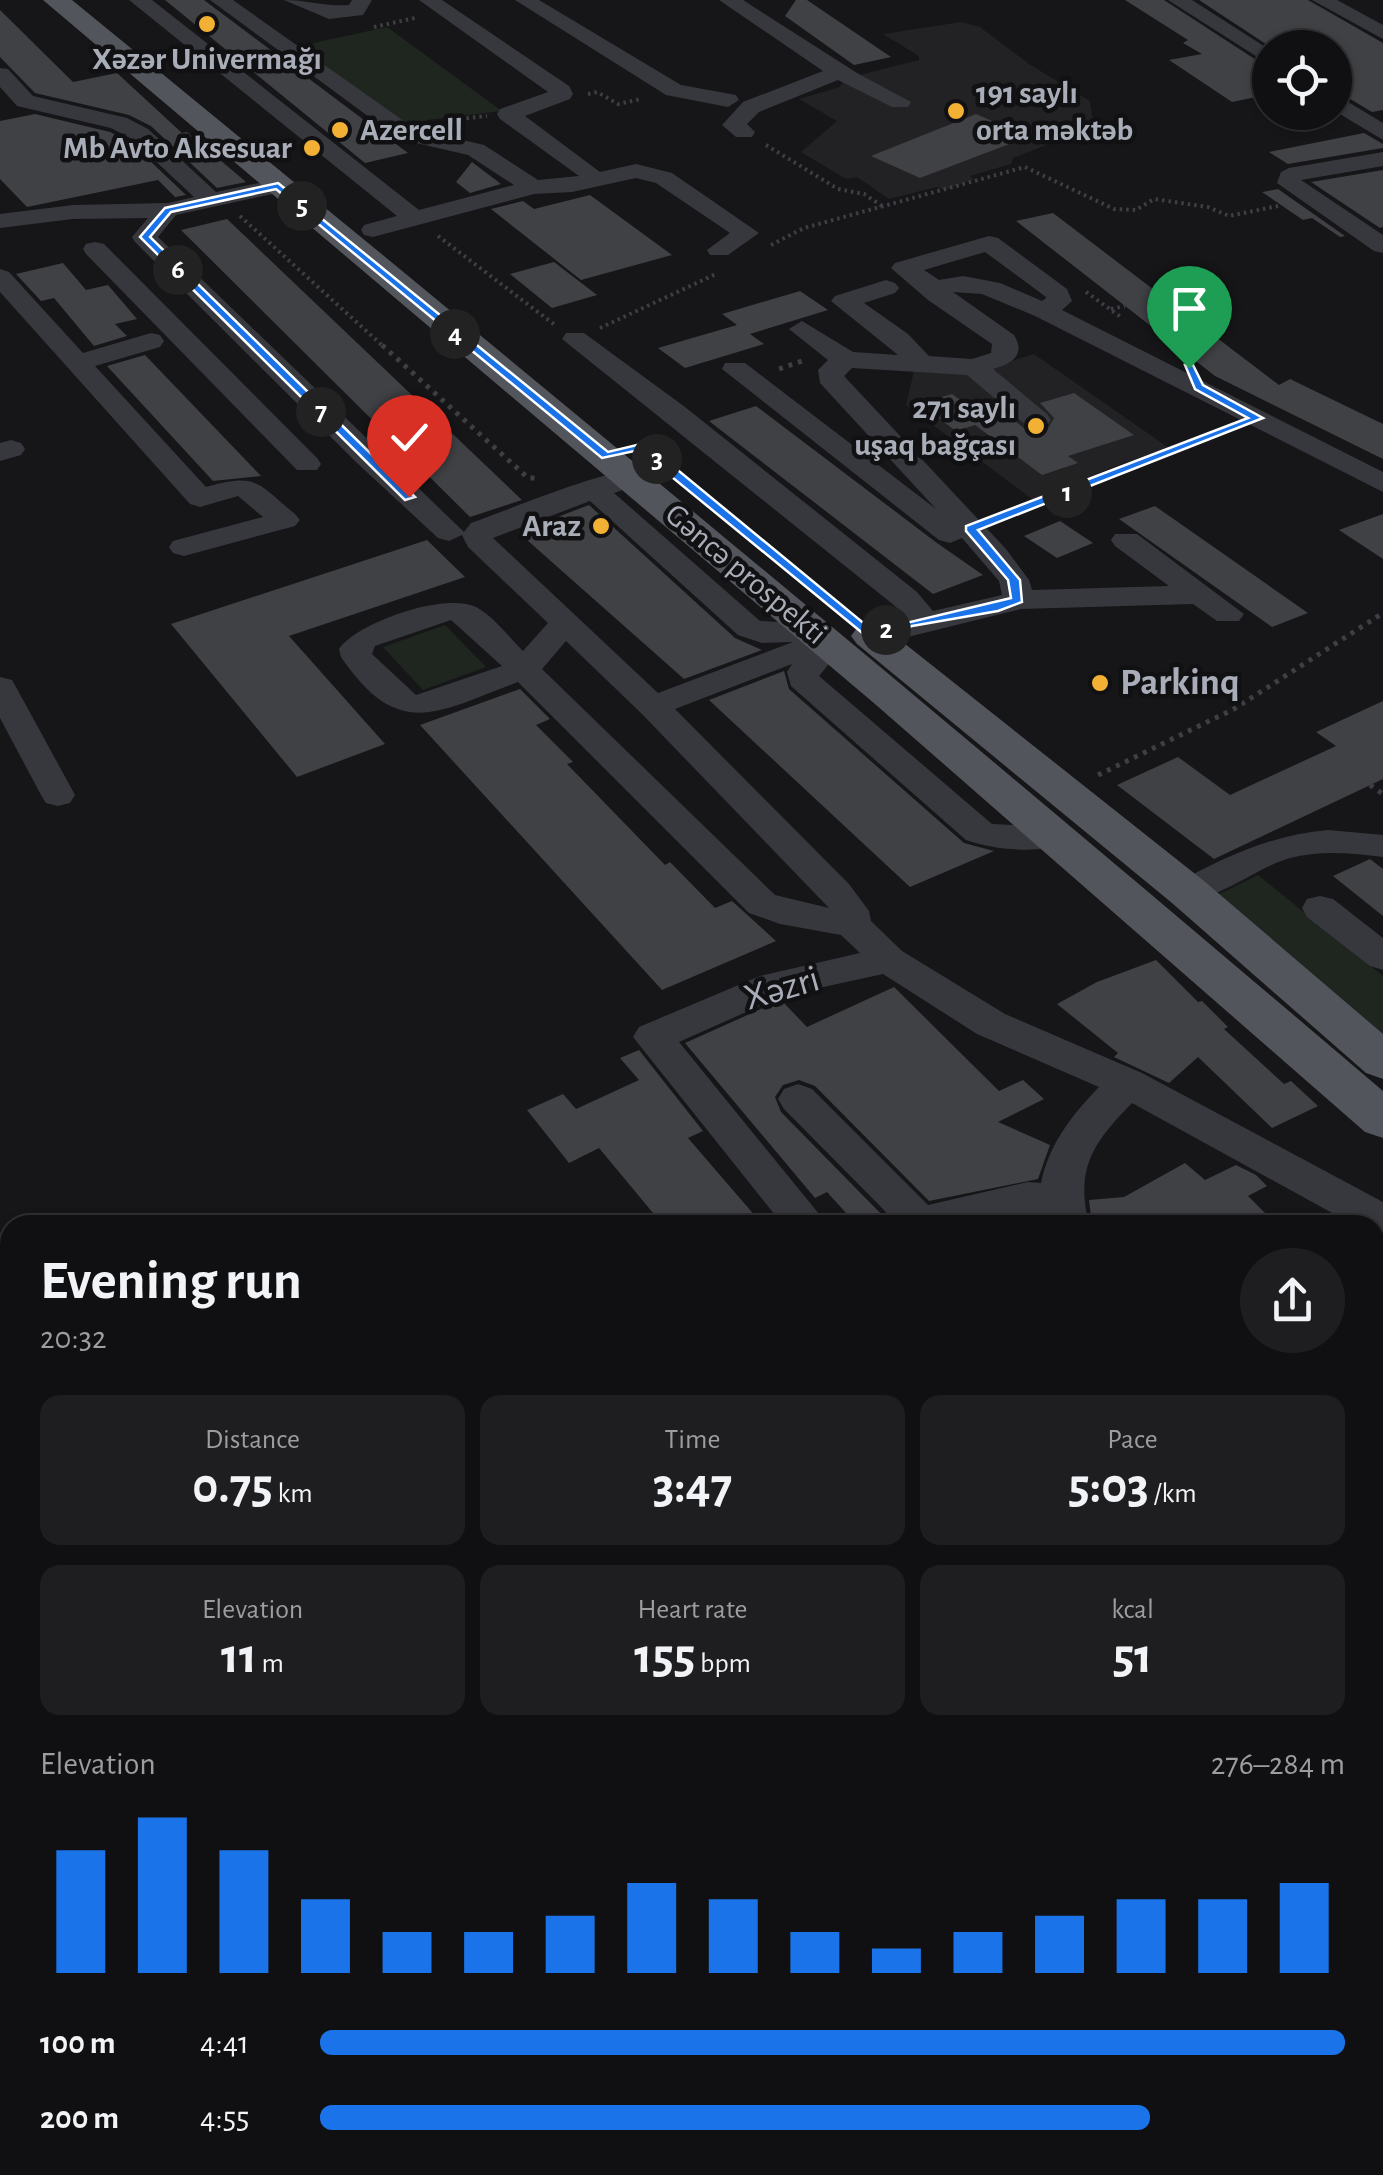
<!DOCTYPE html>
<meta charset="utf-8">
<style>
body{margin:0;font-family:"Alegreya Sans",sans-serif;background:#1e1e20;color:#f1f3f6;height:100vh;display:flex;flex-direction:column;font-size:38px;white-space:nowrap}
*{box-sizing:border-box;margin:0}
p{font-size:32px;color:#9c9d9f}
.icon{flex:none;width:55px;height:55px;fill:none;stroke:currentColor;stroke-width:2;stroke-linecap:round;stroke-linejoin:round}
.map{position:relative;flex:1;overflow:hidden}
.drawer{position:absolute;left:0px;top:1215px;width:1385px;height:960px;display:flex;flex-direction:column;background:#101012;border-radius:30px 30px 0 0;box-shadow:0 2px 8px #0004,0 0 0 2px #303032}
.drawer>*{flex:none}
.controls{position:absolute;left:1252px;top:30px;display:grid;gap:20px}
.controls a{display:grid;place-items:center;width:100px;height:100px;border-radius:50%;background:#101012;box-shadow:0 2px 8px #0004,0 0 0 2px #303032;font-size:50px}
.pin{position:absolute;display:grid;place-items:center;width:85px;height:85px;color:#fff;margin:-102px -42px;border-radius:50% 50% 50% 0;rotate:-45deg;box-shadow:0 0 10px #0007}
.pin .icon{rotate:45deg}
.km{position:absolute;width:50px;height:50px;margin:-25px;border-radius:50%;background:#222;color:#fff;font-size:28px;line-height:50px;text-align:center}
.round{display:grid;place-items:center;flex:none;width:105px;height:105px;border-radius:52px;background:#1e1e20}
.overview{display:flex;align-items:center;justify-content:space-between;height:170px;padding:0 40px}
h1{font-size:55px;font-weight:600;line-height:75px}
.metrics{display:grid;grid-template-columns:repeat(3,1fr);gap:15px;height:170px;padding:10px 40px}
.metrics div{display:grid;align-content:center;border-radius:20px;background:#1e1e20;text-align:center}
.metrics b{font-size:50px;font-weight:600}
.metrics small{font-size:28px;font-weight:400}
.metrics p{font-size:28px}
.chart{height:280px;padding:20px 40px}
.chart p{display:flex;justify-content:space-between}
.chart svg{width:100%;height:180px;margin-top:10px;stroke:#1a73e8;stroke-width:6}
ul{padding:0 40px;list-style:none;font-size:32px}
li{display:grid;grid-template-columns:160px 120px 1fr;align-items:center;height:75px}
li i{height:25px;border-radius:12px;background:#1a73e8}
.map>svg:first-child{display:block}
</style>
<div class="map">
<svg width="1383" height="2175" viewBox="0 0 1383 2175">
<rect width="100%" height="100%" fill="#161618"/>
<!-- built -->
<g fill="#222225">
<path d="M961,22L980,27L1029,64L1090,101L1093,122L1087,129L1013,158L1011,164L970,176L974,179L945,190L937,187L889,199L857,177L846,179L801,152L837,121L799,99L840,87L844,79L919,60V56L883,34Z"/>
<path d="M1034,354L1169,448L1110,468L1036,502L906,405L914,371H979Z"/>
</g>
<!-- green -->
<g fill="#1e261f">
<path d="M387,27L502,111L427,120L422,131L410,129L300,46Z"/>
<path d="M445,625L486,667L423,690L383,647Z"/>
<path d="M1258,875L1383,976V1040L1213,897Z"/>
</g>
<!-- building -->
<g fill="#404145">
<path d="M165,0H204L408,153L365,163Z"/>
<path d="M796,0H807L891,57L854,65L785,16Z"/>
<path d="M1125,0H1164L1270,69V102L1261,96L1232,102L1169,60L1202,54L1183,43L1188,40Z"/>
<path d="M1199,0H1308L1383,43V110L1372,112L1335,90V48H1272Z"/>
<path d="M0,10L73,82L117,73L182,133L187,132L246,182L217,188L151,126L129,115L35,93L0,57Z"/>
<path d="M35,114L110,132L130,142L186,195L175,197L158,180L27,207L0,179V121Z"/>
<path d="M976,114L1028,137L920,178L871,156Z"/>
<path d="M1364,133L1383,144V148L1288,164L1269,152Z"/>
<path d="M472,162L501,184L470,193L456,182Z"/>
<path d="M1383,170V227L1380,228L1311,182Z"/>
<path d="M1278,189L1345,236L1340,237L1312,218L1303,220L1262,192Z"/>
<path d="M590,195L672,255L581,280L491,209L523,201L534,209Z"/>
<path d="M1053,213L1279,385L1290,379L1383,424V459L1215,376L1016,221Z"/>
<path d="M227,219L522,500L470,517L181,230Z"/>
<path d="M554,262L597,295L552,308L510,274Z"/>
<path d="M63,263L86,290L108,285L137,319L115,324L127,336L94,346L54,298L41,301L16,274Z"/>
<path d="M800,291L828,310L750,334L764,344L685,368L658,348L737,325L722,314Z"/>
<path d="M145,355L261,476L213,481L107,366Z"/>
<path d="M1074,393L1134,435L1068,456L1078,463L1042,475L975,425L956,431L919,404L952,394L985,418L1004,412L1025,429L1047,430L1054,418L1040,403Z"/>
<path d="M756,406L937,543L983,575L933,594L709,421Z"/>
<path d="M589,505L735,638L762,650L684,679L518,532Z"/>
<path d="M1155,506L1308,613L1272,627L1119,519Z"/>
<path d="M1383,514V559L1339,530Z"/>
<path d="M1060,521L1093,543L1057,558L1024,536Z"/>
<path d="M427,540L465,577L289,636L385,744L297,777L171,624Z"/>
<path d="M784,671L789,689L964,843L994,851L910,887L709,700Z"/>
<path d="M520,689L550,719L536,725L573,762L567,764L665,865L670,862L715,908L732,901L776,941L662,990L420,725Z"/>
<path d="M1383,701V779L1214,859L1117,785L1178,757L1230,795L1336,746L1316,732Z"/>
<path d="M1370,859L1383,869V916L1333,876Z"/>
<path d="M1156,960L1198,1002L1202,1001L1228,1027L1224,1029L1284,1084L1291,1081L1318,1106L1272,1128L1198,1057L1169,1083L1114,1057L1118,1053L1057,1004L1097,982Z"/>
<path d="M894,987L999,1091L1023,1080L1044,1099L998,1122L1050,1145L1038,1179L929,1201L815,1086L799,1080L783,1085L775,1097L781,1112L888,1221L887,1225H857L827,1192L815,1198L685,1043L781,1000L807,1027Z"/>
<path d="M639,1050L703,1131L688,1138L763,1225H663L599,1148L569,1163L527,1110L563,1094L576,1109L639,1080L620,1058Z"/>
<path d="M1185,1163L1205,1180L1236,1165L1256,1175L1267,1186L1248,1196L1277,1225H1092L1089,1200L1124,1197Z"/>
</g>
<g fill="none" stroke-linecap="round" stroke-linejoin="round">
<!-- path-far1 -->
<g stroke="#3d3f44" stroke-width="4" stroke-dasharray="2.5 4" stroke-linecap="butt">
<path d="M374,27L415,18"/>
<path d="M588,94L597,92L618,104L641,99"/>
<path d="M460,119L487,116"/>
<path d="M766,145L838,189L864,194L882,206"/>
<path d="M240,216L385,348"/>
<path d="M438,236L555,325"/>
<path d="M771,245L804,228L1025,167L1114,209L1136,210L1154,199L1208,207L1229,216L1278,206"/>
<path d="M1086,292L1121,317"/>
<path d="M1111,309L1125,306"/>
<path d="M600,328L716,274"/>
</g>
<!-- path -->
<g stroke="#3d3f44" stroke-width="5" stroke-dasharray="4 6" stroke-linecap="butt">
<path d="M382,345L528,478H537"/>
<path d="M779,369L805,360"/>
<path d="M1000,518L1226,431"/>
<path d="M1098,775L1234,709L1383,613"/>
<path d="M1370,785L1383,794"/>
</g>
<!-- minor -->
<g fill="#37383d" fill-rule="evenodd">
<path d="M129,0H152L419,210L514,185L468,155L399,139L210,0H233L415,129L484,145L538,180L579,176L500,119L497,114L500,109L548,92L419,0H442L569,86L573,94L570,99L525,116L600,172L636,164L672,173L759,233L728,255H710L707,250L730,233L656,183L636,178L572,192L534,194L373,237L364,235L361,230L364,225L397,216Z"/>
<path d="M284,0C307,0 327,7 349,5L352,0H372L363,15L329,19Z"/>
<path d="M515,0H539L681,85L736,95L739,100L728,107L666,95Z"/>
<path d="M719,0H743L857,73L911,102L908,107H892L838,80L759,112L747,124L755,132L752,137H736L722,125L743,102L823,71Z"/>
<path d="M1168,0H1192L1270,50V65Z"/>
<path d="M1312,0H1337L1383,25V39Z"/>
<path d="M0,68L8,69L33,96L127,118L148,129L216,192L278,179L286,181L290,186L286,191L176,215L158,237L464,532L471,523C504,512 616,464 642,471L646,477L642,483L614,493L760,621L826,625L829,634L840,637L845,644L819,676L992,824L1070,828L1075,836L1070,844C1037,853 998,851 966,840L791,686L787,672L792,664L675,709L849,884L869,911L871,921L902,951L1005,1014L1142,1073L1383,1202V1237L1375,1235V1225H1354L1132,1103C1093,1143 1075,1168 1089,1225H1047L1044,1215L1028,1214L980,1225H890L892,1220L884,1210L784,1109L778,1099L784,1089L798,1084L812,1089L928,1205L1028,1182L1041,1183C1049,1144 1072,1115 1099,1087L977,1034L883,974L782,996L679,1042L828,1225H783L633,1037L639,1027L760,976L860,953L841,935L780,924L749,913L518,682C437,712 399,742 341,657L339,649C358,622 445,592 476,607C493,616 509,637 523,651L548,623L468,547L462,535L449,541L438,538L356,462L135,242L132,237L148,218L73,219L0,228V214L73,205L168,203L194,197L132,139L111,128L17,106L0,87ZM590,501L738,635L762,643L793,642L658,693L493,538ZM451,620L502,666L416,695L372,654L375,646ZM566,641L641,713L829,908L775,895L542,669Z"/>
<path d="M1335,94L1383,123V140L1335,111Z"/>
<path d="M1383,152V166L1301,180L1383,235V253L1374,251L1277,183L1281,172L1289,168Z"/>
<path d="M989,236L998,238L1067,289L1072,301L1062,310L1383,472V492L1035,316L982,294L953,292L1014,335C1027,356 1010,364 993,369L1047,414L1051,420L1047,426H1027L967,375L852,368L844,376L1006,549L1029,580L1032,590L1169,586L1115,546L1111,540L1115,534H1137L1244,614L1239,621H1217L1193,604L1021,609L871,646L860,643L855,636L860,629L904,617L895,606L562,339L566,333H584L685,407L917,592L933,611L1002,595L999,581L962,538L950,543L939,540L722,369L725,363H745L936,509L820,383L818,370L828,360L789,329L802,321L853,352L898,355L831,301L835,296L886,280L895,283L899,288L895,293L864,303L908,334L929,356L972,359L991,353L992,344L928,300L891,268L895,263ZM985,252L1046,297V298L1042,301L1000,283L963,276L939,280L924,270Z"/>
<path d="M95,242L104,244L317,458L321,464L317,470H297L86,254L83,249L86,244Z"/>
<path d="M0,269L9,272L83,353L151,333L160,335L164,341L160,347L95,366L206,487C258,473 256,482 295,514L300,520L295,526L184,556L173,553L169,547L173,541L263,517L238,496L200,507L190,504L0,292Z"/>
<path d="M11,440L21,443L25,449L21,455L0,461V443Z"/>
<path d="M0,677L12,680L16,687L75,795L70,803L58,806L46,803L41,795L0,718Z"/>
<path d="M1328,830L1383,835V857C1352,853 1320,850 1290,858C1256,867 1207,909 1175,900L1170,892L1175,884C1224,857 1271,835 1328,830Z"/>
<path d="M1320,896L1333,899L1383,938V970L1370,966L1307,917L1302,908L1307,899Z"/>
<path d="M0,1329L10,1332V1390L0,1387Z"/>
<path d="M1383,1494V1537L1375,1540V1497Z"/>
<path d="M1375,1586L1383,1589V1639L1375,1636Z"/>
<path d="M1383,1783V1837L1375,1840V1786Z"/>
<path d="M10,2023V2087L0,2091V2027Z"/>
<path d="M820,2165H886L882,2175H816Z"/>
</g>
<!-- major -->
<g fill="#53555c" fill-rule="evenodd">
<path d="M43,0H72C512,360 950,722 1383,1091V1138L1365,1132L875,704Z"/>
<path d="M871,624L885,628L1204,881L1383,1034V1079L1366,1073L1172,903L857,644L851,636L857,628Z"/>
</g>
</g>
<!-- route -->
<path fill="#1a73e8" stroke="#fff" stroke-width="2.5" d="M278,183L608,452L645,443L873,631L1011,598L1008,580L966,531V526L1248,418L1195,389L1185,365H1193L1203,385L1263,418L978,530L1020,580L1022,602L998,611L912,626L871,640L639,450L602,458L276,189L171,212L150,237L415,497L405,500L140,237L165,208Z"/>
<!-- markers -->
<g fill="#f2b134" stroke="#111113" stroke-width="4">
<circle cx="207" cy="24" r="10"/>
<circle cx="956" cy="111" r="10"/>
<circle cx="340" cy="130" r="10"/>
<circle cx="312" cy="148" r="10"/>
<circle cx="1036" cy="426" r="10"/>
<circle cx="601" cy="526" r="10"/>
<circle cx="1100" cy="683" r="10"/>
</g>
<g text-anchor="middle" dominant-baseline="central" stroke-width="9" stroke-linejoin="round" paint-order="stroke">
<!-- far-poi labels -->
<g font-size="32" font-weight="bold" fill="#a8adb8" stroke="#111113" text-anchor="end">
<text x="207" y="59" text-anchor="middle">Xəzər Univermağı</text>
<text x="976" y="93" text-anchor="start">191 saylı<tspan x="976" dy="37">orta məktəb</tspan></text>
<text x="360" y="130" text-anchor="start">Azercell</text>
<text x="292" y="148">Mb Avto Aksesuar</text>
<text x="1016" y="408">271 saylı<tspan x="1016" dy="37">uşaq bağçası</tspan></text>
<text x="581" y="526">Araz</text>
</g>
<!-- far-street labels -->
<g font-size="32" fill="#a8adb8" stroke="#111113">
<text transform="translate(746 574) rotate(40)">Gəncə prospekti</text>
</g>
<!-- poi labels -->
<g font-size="38" font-weight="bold" fill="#a8adb8" stroke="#111113" text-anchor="start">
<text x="1120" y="683">Parkinq</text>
</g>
<!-- street labels -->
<g font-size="38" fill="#a8adb8" stroke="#111113">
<text transform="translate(782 989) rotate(-16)">Xəzri</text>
</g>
</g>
</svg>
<div class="controls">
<a><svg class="icon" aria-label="locate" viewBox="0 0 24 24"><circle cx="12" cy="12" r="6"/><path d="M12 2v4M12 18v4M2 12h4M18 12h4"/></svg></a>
</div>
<div class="pin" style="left:1189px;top:368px;background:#1e9e55"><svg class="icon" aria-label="arrive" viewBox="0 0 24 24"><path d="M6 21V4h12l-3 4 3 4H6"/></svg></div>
<div class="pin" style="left:409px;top:497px;background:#d93025"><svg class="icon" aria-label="check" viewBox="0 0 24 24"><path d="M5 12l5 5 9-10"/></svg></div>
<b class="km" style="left:1067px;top:493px">1</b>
<b class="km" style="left:886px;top:630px">2</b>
<b class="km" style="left:657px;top:459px">3</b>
<b class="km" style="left:455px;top:334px">4</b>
<b class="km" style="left:302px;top:206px">5</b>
<b class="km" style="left:178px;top:270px">6</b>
<b class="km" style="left:321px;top:412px">7</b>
<section class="drawer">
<div class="overview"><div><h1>Evening run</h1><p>20:32</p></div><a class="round"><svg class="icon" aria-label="share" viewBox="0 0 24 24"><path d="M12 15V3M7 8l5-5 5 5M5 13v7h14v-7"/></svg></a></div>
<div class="metrics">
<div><p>Distance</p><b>0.75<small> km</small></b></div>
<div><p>Time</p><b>3:47</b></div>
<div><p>Pace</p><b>5:03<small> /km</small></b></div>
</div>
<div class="metrics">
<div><p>Elevation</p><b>11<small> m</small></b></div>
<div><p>Heart rate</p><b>155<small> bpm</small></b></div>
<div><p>kcal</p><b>51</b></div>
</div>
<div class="chart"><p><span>Elevation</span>276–284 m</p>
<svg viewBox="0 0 160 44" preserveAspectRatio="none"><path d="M5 44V14M15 44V6M25 44V14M35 44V26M45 44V34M55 44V34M65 44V30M75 44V22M85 44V26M95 44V34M105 44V38M115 44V34M125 44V30M135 44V26M145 44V26M155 44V22"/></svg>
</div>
<ul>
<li><b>100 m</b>4:41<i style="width:100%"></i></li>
<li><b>200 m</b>4:55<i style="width:81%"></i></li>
</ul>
</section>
</div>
